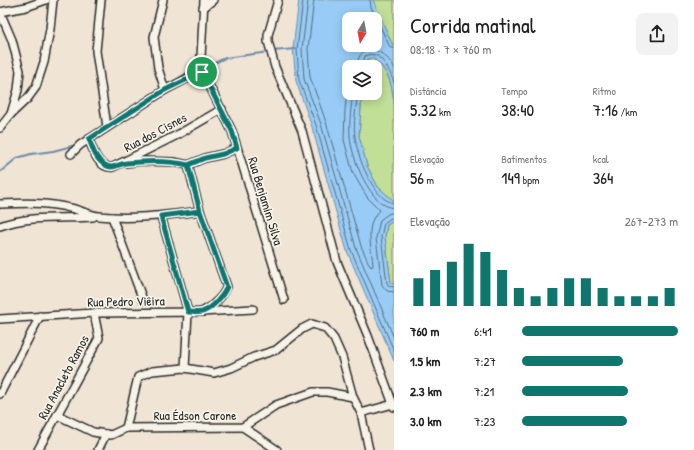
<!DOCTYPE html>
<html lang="pt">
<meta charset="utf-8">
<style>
body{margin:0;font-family:"Patrick Hand",sans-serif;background:#f2f2f2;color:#222;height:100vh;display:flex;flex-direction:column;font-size:15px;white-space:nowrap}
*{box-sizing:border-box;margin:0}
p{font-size:13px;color:#767676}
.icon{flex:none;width:22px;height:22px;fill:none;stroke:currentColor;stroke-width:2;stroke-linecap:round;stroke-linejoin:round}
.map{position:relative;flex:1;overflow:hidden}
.sheet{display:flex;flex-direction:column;background:#fff;width:300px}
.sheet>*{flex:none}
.needle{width:26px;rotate:190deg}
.fabs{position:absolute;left:342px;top:12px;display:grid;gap:8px}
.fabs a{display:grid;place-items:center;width:40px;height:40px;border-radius:8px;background:#fff;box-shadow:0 2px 10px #0003;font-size:20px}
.pin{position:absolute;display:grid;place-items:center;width:34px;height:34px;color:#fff;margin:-17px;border:2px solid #fff;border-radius:50%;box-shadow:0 1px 4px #0007}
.round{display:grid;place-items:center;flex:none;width:42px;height:42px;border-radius:8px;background:#f2f2f2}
.headline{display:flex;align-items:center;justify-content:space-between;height:68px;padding:0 16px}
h1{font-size:22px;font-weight:600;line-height:30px}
.stats{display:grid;grid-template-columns:repeat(3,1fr);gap:6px;height:68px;padding:4px 16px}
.stats div{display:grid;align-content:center}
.stats b{font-size:17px;font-weight:600}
.stats small{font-size:11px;font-weight:400}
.stats p{font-size:11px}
.chart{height:112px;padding:8px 16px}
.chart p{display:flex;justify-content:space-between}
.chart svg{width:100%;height:72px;margin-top:4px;stroke:#0f766e;stroke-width:6}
ul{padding:0 16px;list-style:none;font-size:13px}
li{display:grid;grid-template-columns:64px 48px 1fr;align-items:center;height:30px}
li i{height:10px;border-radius:5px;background:#0f766e}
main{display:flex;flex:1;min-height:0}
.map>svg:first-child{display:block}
</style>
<main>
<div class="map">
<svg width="394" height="450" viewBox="0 0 394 450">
<rect width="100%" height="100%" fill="#f0e4d5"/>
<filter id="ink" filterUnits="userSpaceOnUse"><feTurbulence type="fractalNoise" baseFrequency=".025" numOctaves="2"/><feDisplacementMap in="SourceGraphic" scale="8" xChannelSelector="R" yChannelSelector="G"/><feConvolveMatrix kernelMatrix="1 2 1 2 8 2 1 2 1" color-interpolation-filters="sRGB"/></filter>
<g filter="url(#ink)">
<!-- green -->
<g fill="#c1df97" stroke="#768561">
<path d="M373,0H394V48L374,5Z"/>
<path d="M372,58C389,70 392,85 394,104V201L378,187L367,166L359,136L362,93H375V67H366L368,59Z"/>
<path d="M394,221V284L391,283L385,237L387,225Z"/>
</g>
<!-- water -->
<path fill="#98ccf6" stroke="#6c8ca5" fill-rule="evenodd" d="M299,0H373L394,48V104C392,85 389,69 372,58L368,59L366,67H349V93H362L359,136L367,166L378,187L394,201V221L387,225L385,237L391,283L394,284V361L347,251L312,127L296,81L293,48ZM349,19H375V45H349Z"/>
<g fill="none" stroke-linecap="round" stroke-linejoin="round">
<!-- shore -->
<g stroke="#576b7c" stroke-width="1">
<path d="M303,0L297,49L299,80L316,125L351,250L394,351"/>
<path d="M308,0L302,49L304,79L321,124L356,248L394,338"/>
<path d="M314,0L308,49L310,77L326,122L361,246L370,266L372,267L373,265C372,251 366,230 374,217C376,214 379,212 380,210L367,197L353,173L344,140L345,110L347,91L349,86"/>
<path d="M370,0L371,7L389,45L391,48H394"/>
<path d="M357,67C358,47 373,45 386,57C390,60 392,65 394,68"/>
<path d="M362,67L365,56C380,48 390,71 394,83"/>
<path d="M353,93C351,107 349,122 350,136C351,156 370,207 394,208"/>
<path d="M358,93C356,107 353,123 355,137C357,155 373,201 394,203"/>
<path d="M394,212L388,214L380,220L376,238L382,285L387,291L394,292"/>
<path d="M394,218H391L384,223L381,237L387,283L389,286L394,287"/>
</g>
<!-- stream -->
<g stroke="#6c8ca5" stroke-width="2">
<path d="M273,51L295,49"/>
<path d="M204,68L225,58L269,52"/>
<path d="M167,86L191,70L200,69"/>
<path d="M98,130L112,120"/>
<path d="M0,172L17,158L31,154L53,151L76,145"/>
</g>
<!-- minor casing -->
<g stroke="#2b2b2b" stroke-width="10">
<g id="minor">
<path d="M101,0L96,51L107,127"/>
<path d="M163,0L154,37L158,68L165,90"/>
<path d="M204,0L201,57L202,71L232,131L284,300"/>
<path d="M278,0L268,35V41L275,67L302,131L337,262L368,336L394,407"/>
<path d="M203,8L213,0"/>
<path d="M0,12L12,40L20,71L18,90L11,114L0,128"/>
<path d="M0,12L26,7L46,0"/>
<path d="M11,114L28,98L36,87L44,62L50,29L53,0"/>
<path d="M89,139C93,150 98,169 113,167L179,134L222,109"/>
<path d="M71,154L80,145L165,90L202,71"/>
<path d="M126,163L141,161L174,162L188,165L205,158L223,154L237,148"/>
<path d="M188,165L200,211L227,287C222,298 213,306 202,312"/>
<path d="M0,204C23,203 47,202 70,208C80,210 89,215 99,216C132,220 167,215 200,211"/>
<path d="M161,216L188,312L185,368"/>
<path d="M112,217L143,300"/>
<path d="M0,226C30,215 62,219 93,217"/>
<path d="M0,319L94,313L201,312L253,309"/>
<path d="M0,394L40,316"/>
<path d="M361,413L393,404"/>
<path d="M57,415L93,432L111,435L126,428L243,427L276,405L313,392H327L353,397"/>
<path d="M243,427L277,450"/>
<path d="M126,428L138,377L152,371L185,368L214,373L231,368L254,357L276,350L302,329L312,324L325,328L334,339L342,357L353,397L361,413L369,450"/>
<path d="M38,450L99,338L94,313"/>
<path d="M98,450L106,434"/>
</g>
</g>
<!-- minor -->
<use href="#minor" stroke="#f7f3e8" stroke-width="7"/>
</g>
</g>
<g fill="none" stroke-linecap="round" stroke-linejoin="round" filter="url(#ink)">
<!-- route casing -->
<g stroke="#fff" stroke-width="8">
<path id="route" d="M202,72L165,90L89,139C93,149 95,159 105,165C112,170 118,164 126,163C146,161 168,160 188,165L200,211L227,287C223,296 212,309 202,312C198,313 192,312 188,312L161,216L200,211L188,165L205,158L223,154L237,148L232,131L202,72"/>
</g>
<!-- route -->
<use href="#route" stroke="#0f766e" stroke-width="5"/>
</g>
<g text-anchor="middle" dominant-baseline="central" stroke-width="3.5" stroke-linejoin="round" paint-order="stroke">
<!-- street labels -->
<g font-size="13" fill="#2b2b2b" stroke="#f7f3e8">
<text transform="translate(155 132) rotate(-28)">Rua dos Cisnes</text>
<text transform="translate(266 201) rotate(73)">Rua Benjamim Silva</text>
<text transform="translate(126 301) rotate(-1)">Rua Pedro Viêira</text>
<text transform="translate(63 377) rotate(-62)">Rua Anacleto Ramos</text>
<text x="195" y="415">Rua Édson Carone</text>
</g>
</g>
</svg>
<div class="fabs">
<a><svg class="needle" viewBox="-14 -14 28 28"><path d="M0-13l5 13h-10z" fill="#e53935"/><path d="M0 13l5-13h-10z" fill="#767676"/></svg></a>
<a><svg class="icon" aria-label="layers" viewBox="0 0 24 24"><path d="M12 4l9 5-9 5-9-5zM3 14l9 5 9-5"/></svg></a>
</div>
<div class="pin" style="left:202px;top:72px;background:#1e9e55"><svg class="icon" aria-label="arrive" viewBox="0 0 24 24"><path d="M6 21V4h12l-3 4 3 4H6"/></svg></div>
</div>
<section class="sheet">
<div class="headline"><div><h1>Corrida matinal</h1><p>08:18 · 7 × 760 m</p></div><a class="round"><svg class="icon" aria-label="share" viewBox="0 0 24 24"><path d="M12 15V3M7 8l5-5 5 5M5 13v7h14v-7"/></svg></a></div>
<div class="stats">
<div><p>Distância</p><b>5.32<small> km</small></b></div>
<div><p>Tempo</p><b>38:40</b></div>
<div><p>Ritmo</p><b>7:16<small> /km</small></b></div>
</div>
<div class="stats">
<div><p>Elevação</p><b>56<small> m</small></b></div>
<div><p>Batimentos</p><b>149<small> bpm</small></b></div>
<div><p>kcal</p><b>364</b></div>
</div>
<div class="chart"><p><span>Elevação</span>267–273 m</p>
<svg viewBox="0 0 160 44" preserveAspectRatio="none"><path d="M5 44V27M15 44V22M25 44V17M35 44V6M45 44V11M55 44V22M65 44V33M75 44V38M85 44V33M95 44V27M105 44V27M115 44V33M125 44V38M135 44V38M145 44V38M155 44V33"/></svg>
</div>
<ul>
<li><b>760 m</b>6:41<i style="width:100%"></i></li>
<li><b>1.5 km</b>7:27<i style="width:65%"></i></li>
<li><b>2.3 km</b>7:21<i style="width:68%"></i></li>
<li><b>3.0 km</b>7:23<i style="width:67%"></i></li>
</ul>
</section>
</main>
